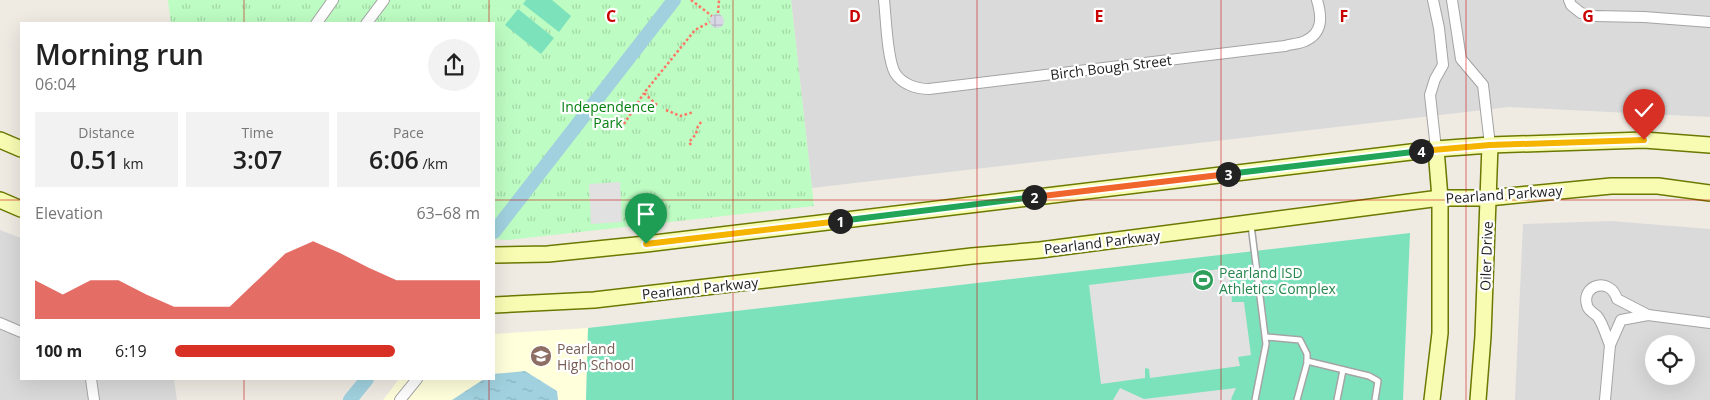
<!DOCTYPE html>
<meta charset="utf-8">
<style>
body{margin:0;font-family:"Open Sans",sans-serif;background:#f2f2f2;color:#222;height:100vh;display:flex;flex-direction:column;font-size:19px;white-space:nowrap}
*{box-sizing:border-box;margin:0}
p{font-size:16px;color:#767676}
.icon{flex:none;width:28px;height:28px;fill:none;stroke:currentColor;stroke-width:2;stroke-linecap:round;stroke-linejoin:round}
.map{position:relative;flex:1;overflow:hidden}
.details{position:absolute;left:20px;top:22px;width:475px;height:358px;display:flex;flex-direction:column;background:#fff;border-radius:0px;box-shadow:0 5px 20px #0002}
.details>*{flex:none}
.tools{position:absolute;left:1645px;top:335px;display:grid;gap:10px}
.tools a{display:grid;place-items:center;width:50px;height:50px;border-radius:50%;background:#fff;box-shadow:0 5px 20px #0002;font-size:25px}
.pin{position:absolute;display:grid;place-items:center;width:42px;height:42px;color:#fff;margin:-51px -21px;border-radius:50% 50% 50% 0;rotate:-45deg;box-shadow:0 0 5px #0007}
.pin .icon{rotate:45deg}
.km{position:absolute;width:25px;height:25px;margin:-12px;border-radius:50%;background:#222;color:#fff;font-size:14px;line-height:25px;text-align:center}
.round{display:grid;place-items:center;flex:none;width:52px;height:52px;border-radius:26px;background:#f2f2f2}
.head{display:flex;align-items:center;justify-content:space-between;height:85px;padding:0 15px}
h1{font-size:28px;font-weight:600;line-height:38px}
.figures{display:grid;grid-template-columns:repeat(3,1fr);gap:8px;height:85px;padding:5px 15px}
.figures div{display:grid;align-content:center;border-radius:0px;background:#f2f2f2;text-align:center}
.figures b{font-size:25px;font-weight:600}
.figures small{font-size:14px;font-weight:400}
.figures p{font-size:14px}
.chart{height:140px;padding:10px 15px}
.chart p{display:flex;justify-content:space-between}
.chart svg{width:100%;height:90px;margin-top:5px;fill:#d93025;opacity:.7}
ul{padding:0 15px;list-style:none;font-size:16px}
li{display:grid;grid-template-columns:80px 60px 1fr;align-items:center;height:38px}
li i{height:12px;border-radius:6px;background:#d93025}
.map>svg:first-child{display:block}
</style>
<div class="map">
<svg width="1710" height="400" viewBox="0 0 1710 400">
<defs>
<pattern id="park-tufts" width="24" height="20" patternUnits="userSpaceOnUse" patternTransform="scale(1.25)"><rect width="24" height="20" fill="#bdfcc2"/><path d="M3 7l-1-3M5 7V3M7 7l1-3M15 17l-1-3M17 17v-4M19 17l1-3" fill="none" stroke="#a2d8a6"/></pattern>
<pattern id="plaza-grid" width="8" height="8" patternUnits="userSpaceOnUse" patternTransform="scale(1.25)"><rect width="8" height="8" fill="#d7d7e5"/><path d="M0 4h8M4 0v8" fill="none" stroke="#b8b8c4"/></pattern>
<pattern id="water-ripples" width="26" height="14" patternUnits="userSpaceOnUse" patternTransform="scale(1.25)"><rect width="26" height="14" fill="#a1d1df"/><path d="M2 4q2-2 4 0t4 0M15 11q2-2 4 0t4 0" fill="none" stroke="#8ab3bf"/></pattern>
</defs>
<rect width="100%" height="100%" fill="#efebe3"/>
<!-- residential -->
<g fill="#dbdada" fill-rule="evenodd">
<path d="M791,0H1710V117L1509,107L812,188Z"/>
<path d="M1611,221L1710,229V400H1515L1523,224ZM1654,344H1686V376H1654Z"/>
<path d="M0,230L21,238V379H174L177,400H0Z"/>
</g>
<!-- education -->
<path fill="#ffffdc" d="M588,328L586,400H383L399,379H494V334Z"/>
<!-- park -->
<path fill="url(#park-tufts)" d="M168,0H791L814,206L508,240L494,239V24H171Z"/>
<!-- pitch -->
<g fill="#7ce2bc">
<path d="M526,0H552L571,16L559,32L523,4Z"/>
<path d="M518,9L554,38L541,54L505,25Z"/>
<path d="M1410,233L1403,400H586L588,328Z"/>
</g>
<!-- parking -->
<g fill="#e1e1e1">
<path d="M620,182L622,222L591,224L589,184Z"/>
<path d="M1229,268L1232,302H1244L1251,355L1238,357L1240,366L1150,378L1149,369L1146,368L1145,369V378L1101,384L1089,285Z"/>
<path d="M1120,388L1144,399L1236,388L1231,399L1232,400H1113Z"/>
</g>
<!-- plaza -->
<circle fill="url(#plaza-grid)" cx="717" cy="21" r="7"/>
<!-- water -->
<path fill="url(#water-ripples)" d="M525,371L557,391L558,400H452L484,379H494V374Z"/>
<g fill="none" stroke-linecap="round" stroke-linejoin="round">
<!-- canal -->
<g stroke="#a1d1df" stroke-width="14">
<path d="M494,232L674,0"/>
<path d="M350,400L367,379"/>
</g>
<!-- lane casing -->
<g stroke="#a4a4a4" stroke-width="8">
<g id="lane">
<path d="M1251,225L1266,344L1255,400"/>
<path d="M1266,337L1300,340L1307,354V363L1297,400"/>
<path d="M1307,361L1369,376L1378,381L1375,400"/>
<path d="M1337,400L1343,370"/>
</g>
</g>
<!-- street casing -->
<g stroke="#a4a4a4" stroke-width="12">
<g id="street">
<path d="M884,0C886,17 887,59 895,73C902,84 916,89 929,89L1285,46C1291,44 1299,44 1305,41C1323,33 1322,17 1317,0"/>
<path d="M1433,0L1439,28L1443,65L1435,79L1430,95L1436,149"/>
<path d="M1452,0L1461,59L1483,85L1490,145"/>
<path d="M1569,0L1571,5L1581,13L1595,16L1644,17L1710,22"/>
<path d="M316,24L333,0"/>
<path d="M366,24L384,0"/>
<path d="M0,323L21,332"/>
<path d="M1610,345C1606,336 1603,323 1597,316C1593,312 1588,311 1587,305C1581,285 1610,276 1617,299L1648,315"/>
<path d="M91,379L94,400"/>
<path d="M400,400L417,379"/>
<path d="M1605,400L1610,345L1621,320L1648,315L1710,323"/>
</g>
</g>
<!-- secondary casing -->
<g stroke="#6b7900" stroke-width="18">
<g id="secondary">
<path d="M0,140L21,149"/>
<path d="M0,200L21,209"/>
<path d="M494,255L548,254L646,244L1436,149L1490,145L1644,140L1710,145"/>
<path d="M494,305L594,300L972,256L1040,250L1440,198H1488L1611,186H1658L1710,193"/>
<path d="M1432,400L1440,333V198L1436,149"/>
<path d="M1478,400L1483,336L1490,145"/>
</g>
</g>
<!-- path -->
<g stroke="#ff7564" stroke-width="2.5" stroke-dasharray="2.5 2.5" stroke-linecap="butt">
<path d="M691,0L712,16"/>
<path d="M718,13L719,0"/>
<path d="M657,105L644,93L695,30L710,22"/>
<path d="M666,110L680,116L694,112"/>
<path d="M624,124L644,93"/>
<path d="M691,145L689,142L696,134L698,126L702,121"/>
</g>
<!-- lane -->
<use href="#lane" stroke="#fff" stroke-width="5"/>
<!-- street -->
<use href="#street" stroke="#fff" stroke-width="10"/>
<!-- secondary -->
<use href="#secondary" stroke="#f8fcb3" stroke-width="15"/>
</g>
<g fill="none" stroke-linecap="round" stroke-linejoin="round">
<!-- split-1 casing -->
<g stroke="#fff" stroke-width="10">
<path id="split-1" d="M646,244L840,221"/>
</g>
<!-- split-2 casing -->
<g stroke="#fff" stroke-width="10">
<path id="split-2" d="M840,221L1034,197"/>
</g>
<!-- split-3 casing -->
<g stroke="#fff" stroke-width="10">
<path id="split-3" d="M1034,197L1228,174"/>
</g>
<!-- split-4 casing -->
<g stroke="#fff" stroke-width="10">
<path id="split-4" d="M1228,174L1421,151"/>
</g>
<!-- split-5 casing -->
<g stroke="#fff" stroke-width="10">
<path id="split-5" d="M1421,151L1490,145L1644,140"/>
</g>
<!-- split-1 -->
<use href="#split-1" stroke="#f5b400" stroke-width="6"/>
<!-- split-2 -->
<use href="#split-2" stroke="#22a559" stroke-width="6"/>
<!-- split-3 -->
<use href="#split-3" stroke="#f0652b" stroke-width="6"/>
<!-- split-4 -->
<use href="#split-4" stroke="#22a559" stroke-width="6"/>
<!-- split-5 -->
<use href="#split-5" stroke="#f5b400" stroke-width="6"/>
</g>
<!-- grid -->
<path fill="none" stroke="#cb0100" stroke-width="1" stroke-opacity="0.55" d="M244,0V24M489,0V24M733,0V400M977,0V400M1221,0V400M1466,0V400M0,200H21M494,200H1710M244,379V400M489,379V400"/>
<!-- icons -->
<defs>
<g id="stadium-disc" transform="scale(1.125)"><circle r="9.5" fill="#2e9e5b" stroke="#fff"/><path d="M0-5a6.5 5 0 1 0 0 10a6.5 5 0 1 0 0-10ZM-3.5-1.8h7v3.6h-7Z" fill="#fff"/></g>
<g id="school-disc" transform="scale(1.125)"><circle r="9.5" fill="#8d6e63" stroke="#fff"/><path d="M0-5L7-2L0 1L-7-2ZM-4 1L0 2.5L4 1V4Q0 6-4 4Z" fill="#fff"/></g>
</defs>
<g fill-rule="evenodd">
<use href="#stadium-disc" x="1203" y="280"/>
<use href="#school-disc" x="541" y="356"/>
</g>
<g text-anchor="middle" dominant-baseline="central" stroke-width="4.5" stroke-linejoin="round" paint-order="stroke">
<!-- street labels -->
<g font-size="14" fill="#1d1d1d" stroke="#fff">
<text transform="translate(1111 67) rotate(-7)">Birch Bough Street</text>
<text transform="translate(1504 194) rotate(-4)">Pearland Parkway</text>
<text transform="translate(1102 242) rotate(-7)">Pearland Parkway</text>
<text transform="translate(1486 256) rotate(-88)">Oiler Drive</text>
<text transform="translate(700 288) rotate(-6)">Pearland Parkway</text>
</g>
<!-- park labels -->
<g font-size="14" fill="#068111" stroke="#fff">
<text x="608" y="106">Independence<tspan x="608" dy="16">Park</tspan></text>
</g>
<!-- leisure labels -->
<g font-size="14" fill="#27864d" stroke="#fff" text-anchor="start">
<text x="1219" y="272">Pearland ISD<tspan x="1219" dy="16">Athletics Complex</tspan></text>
</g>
<!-- education labels -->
<g font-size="14" fill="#785e54" stroke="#fff" text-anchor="start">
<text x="557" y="348">Pearland<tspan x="557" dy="16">High School</tspan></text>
</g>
</g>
<g font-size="16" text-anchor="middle" font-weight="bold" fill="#cb0100" stroke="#fff" stroke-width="4.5" stroke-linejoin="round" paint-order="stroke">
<text x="611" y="22">C</text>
<text x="855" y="22">D</text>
<text x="1099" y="22">E</text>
<text x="1344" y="22">F</text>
<text x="1588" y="22">G</text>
</g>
</svg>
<div class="tools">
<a><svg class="icon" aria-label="locate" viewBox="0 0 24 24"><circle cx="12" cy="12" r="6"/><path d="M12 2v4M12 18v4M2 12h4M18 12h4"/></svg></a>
</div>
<div class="pin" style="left:646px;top:244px;background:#1e9e55"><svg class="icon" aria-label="arrive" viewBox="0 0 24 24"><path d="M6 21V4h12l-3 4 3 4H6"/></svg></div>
<div class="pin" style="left:1644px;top:140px;background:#d93025"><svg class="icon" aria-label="check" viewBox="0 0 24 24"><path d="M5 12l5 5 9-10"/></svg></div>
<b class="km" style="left:840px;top:221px">1</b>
<b class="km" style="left:1034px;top:197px">2</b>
<b class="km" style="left:1228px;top:174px">3</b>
<b class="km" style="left:1421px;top:151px">4</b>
<section class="details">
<div class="head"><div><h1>Morning run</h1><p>06:04</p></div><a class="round"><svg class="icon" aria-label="share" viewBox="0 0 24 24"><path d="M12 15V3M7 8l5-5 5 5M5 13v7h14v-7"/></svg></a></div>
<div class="figures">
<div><p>Distance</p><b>0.51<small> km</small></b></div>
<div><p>Time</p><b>3:07</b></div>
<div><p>Pace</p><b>6:06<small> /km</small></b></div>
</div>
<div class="chart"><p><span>Elevation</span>63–68 m</p>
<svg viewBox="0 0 160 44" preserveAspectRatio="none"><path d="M0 44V25L10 32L20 25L30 25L40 32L50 38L60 38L70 38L80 25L90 12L100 6L110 12L120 19L130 25L140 25L150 25L160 25V44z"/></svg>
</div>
<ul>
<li><b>100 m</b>6:19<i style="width:72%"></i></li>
</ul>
</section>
</div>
